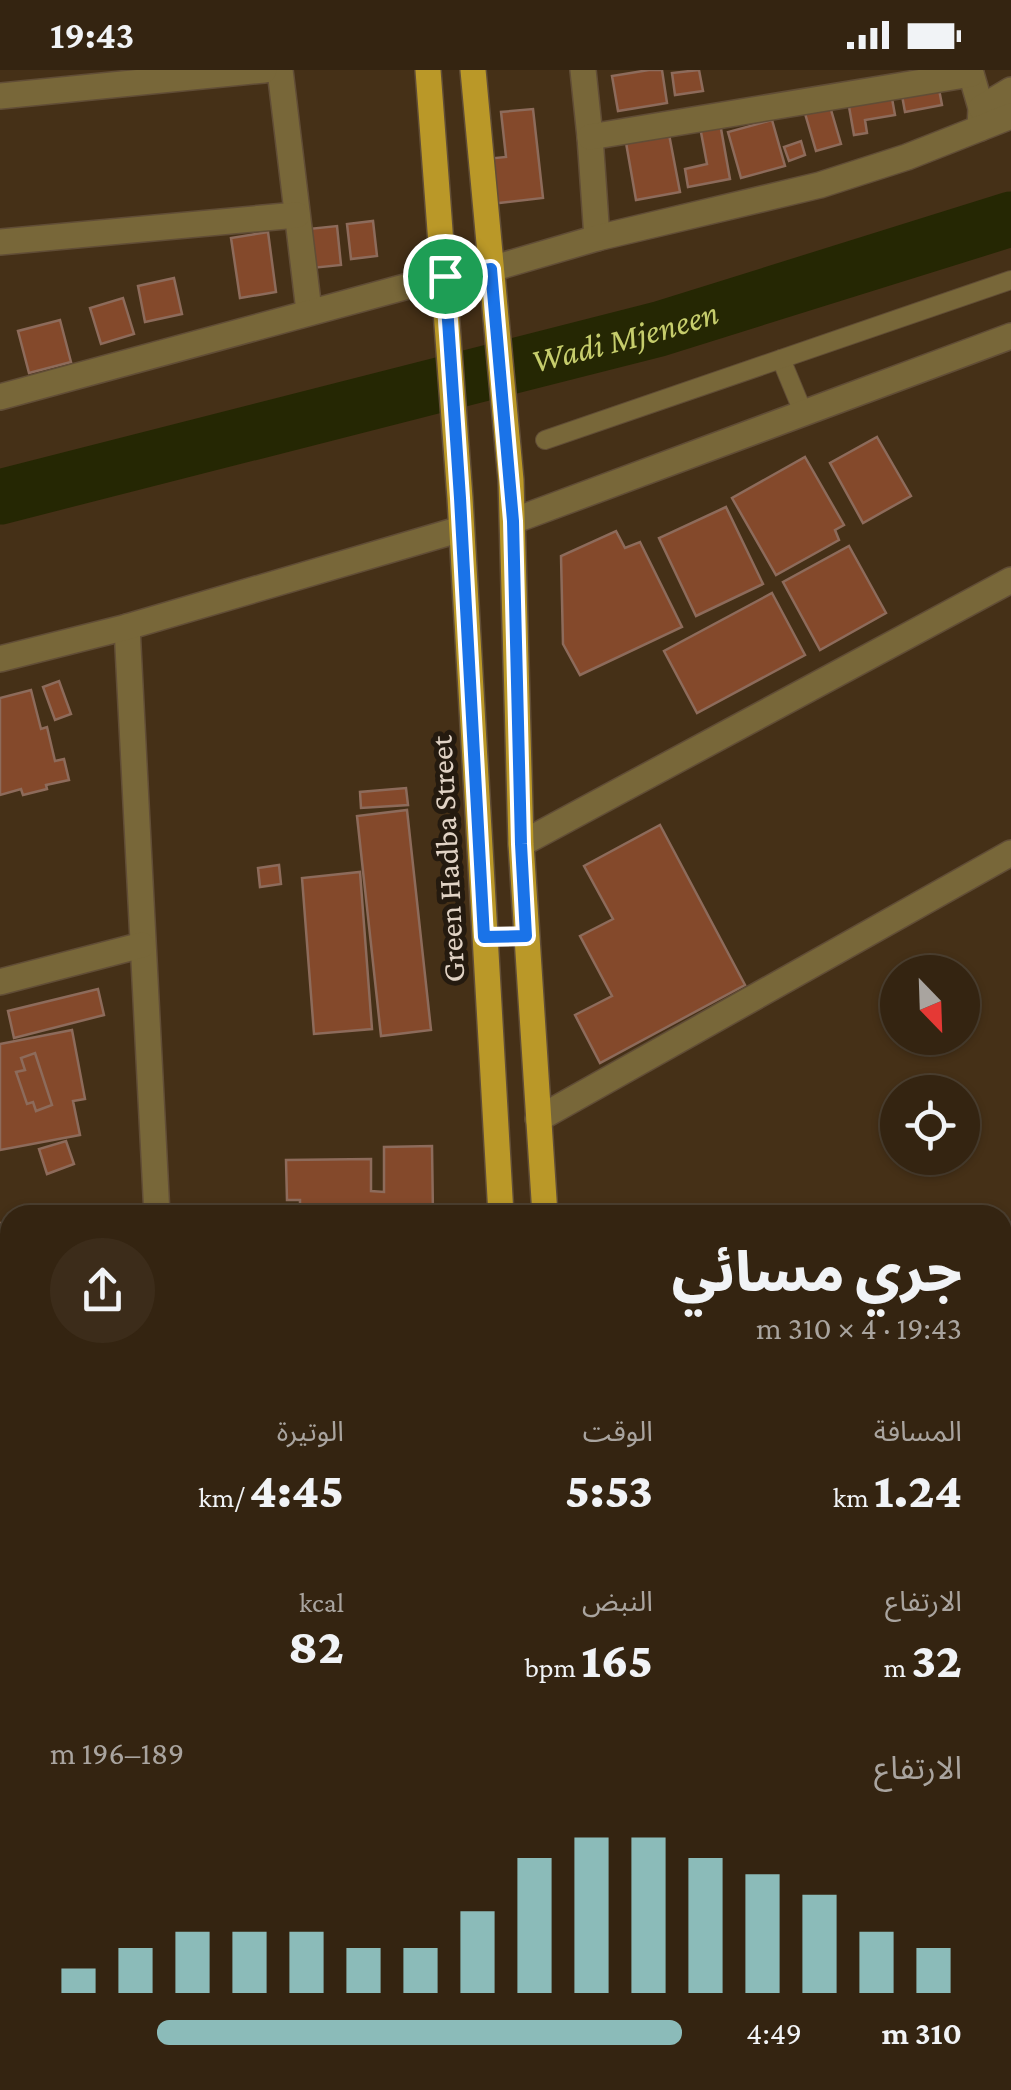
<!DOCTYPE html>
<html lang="ar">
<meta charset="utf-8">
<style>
body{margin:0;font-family:"Crimson Pro","Noto Sans Arabic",serif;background:#3c2c1a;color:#f1f3f6;direction:rtl;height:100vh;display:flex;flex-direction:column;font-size:38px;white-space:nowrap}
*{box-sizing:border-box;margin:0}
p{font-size:32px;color:#a9a49f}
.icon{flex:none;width:55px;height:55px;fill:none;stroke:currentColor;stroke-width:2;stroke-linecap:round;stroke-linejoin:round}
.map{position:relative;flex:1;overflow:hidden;direction:ltr}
.drawer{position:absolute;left:0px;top:1135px;width:1012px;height:885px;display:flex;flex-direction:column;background:#342411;border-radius:30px 30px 0 0;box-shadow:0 2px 8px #0004,0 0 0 2px #4e4131;direction:rtl}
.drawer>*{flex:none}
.needle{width:65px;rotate:157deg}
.controls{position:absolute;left:880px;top:885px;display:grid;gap:20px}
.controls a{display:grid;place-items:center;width:100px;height:100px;border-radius:50%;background:#342411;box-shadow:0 2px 8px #0004,0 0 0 2px #4e4131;font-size:50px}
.pin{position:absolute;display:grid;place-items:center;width:85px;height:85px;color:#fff;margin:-42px;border:5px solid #fff;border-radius:50%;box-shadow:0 2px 10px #0007}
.round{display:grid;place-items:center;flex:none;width:105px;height:105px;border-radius:52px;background:#3c2c1a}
.summary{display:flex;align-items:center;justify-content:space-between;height:170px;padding:0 50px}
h1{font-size:55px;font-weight:800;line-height:75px}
.figures{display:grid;grid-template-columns:repeat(3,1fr);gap:15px;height:170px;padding:10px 50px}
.figures div{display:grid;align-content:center}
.figures b{font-size:50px;font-weight:800}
.figures small{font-size:28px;font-weight:400}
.figures p{font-size:28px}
.chart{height:280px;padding:20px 50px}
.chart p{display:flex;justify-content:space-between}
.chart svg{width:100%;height:180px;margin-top:10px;stroke:#8bbbb9;stroke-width:6}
ul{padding:0 50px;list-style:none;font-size:32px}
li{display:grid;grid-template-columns:160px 120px 1fr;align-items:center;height:75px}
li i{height:25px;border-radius:12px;background:#8bbbb9}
.status{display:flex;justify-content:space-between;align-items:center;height:70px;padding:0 50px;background:#342411;direction:ltr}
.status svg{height:28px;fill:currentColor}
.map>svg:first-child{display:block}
</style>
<div class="status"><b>19:43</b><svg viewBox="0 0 49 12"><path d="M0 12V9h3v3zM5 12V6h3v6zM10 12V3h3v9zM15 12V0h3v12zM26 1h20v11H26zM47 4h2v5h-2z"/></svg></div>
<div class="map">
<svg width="1011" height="2020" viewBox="0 0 1011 2020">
<rect width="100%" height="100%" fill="#453017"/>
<!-- green -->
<g fill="#5c3531">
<path d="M1011,1782V2020H979L972,2010H1002V1783Z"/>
<path d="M627,2010H752L735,2020H627Z"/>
</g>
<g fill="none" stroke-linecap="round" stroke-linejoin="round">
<!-- river -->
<path stroke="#252703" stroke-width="55" id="s1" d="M0,427L659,259L1011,149"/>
</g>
<!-- building -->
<g fill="#84492b" stroke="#8d6b5b" stroke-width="2.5">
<path d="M649,0H662L667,33L618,41L612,6Z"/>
<path d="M699,0L703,21L675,25L672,3Z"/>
<path d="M938,14L942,35L905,42L901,20Z"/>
<path d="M891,23L895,45L865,50L867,63L854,65L848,31Z"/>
<path d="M829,33L841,74L816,81L804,40Z"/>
<path d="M533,39L543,128L490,134L485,89L506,87L501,42Z"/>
<path d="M772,50L785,96L741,108L728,62Z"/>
<path d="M720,53L730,109L688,117L685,99L707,94L700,57Z"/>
<path d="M668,59L680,122L636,130L625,67Z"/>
<path d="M801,71L805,85L789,91L784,77Z"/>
<path d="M373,151L377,186L351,189L347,154Z"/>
<path d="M337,156L341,195L312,198L308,159Z"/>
<path d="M268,162L276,222L240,228L231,168Z"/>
<path d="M174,208L182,244L145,252L138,216Z"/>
<path d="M123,228L134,264L101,274L90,238Z"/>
<path d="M60,250L71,292L29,303L18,261Z"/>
<path d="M877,367L911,426L863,453L830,393Z"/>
<path d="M805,387L844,455L835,460L839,470L776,505L732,428Z"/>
<path d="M726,437L763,514L696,546L659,468Z"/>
<path d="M616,461L625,478L640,472L682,557L580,605L563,574L561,486Z"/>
<path d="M849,476L886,543L820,580L783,512Z"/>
<path d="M772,523L805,585L697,643L664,581Z"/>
<path d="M59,611L71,644L55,650L43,617Z"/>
<path d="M31,620L41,659L47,657L55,691L64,689L69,710L46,715L47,719L23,725L21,719L0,725V628Z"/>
<path d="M406,718L408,735L361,738L360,722Z"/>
<path d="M407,740L431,960L381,966L357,746Z"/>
<path d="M660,755L745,915L600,993L575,945L612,926L580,866L613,849L584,796Z"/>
<path d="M279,795L281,814L260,817L258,798Z"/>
<path d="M360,802L372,959L314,964L302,808Z"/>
<path d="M98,919L104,945L14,968L8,941Z"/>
<path d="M72,960L85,1029L73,1031L80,1065L0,1080V974Z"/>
<path d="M35,983L52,1035L36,1041L33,1032L27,1034L16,1002L25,1000L21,988Z"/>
<path d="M66,1071L74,1094L47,1104L39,1079Z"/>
<path d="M432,1076L433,1145H300V1130H287L286,1090L371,1089V1121L384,1122V1077Z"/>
<path d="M0,1152L10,1192V1218L1,1220L3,1226L0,1227Z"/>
<path d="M10,1379V1407L0,1410V1381Z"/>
<path d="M10,1556V1657L0,1602V1558Z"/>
<path d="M10,1705V1862L0,1863V1707Z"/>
<path d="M10,1915V2010L41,2011L26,2016L27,2020H7L0,2000V1918Z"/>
<path d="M81,2010H129L131,2019L83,2020Z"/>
<path d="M242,2010H335L336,2015L315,2016V2020H294V2018L243,2020Z"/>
<path d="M748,2010H982L989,2020H733Z"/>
</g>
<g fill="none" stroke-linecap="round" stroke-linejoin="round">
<!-- service casing -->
<g stroke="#614d36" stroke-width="20">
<g id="service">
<path d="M781,289L803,342"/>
<path d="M545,370L1011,210"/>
</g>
</g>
<!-- minor casing -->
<g stroke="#614d36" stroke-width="28">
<g id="minor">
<path d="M280,0L309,241"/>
<path d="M583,0L590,67L597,168"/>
<path d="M970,0L981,38L980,58"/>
<path d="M0,26L264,0"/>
<path d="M981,38L1011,20"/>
<path d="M590,67L971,4"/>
<path d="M0,172L297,145"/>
<path d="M491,199L597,168L820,115L907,87L1011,46"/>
<path d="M513,451L1011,266"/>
<path d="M127,557L157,1145"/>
<path d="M0,589L127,557L461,459"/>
<path d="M521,774L1011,510"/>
<path d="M0,912L142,875"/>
<path d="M538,1049L1011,783"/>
<path d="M1002,1170L1011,1165"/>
<path d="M0,1270L10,1267"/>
<path d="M1002,1531L1011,1546"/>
<path d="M0,1888L10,1886"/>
<path d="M208,2010V2020"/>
</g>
</g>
<!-- tertiary casing -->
<g stroke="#614d36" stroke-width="28">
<path id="tertiary" d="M0,327L445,206L491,199"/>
</g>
<!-- primary casing -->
<g stroke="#614d36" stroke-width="28">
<g id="primary">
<path d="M428,0L460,428L501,1145"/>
<path d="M473,0L511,410L521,774L545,1145"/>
<path d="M561,2010L562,2020"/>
<path d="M603,2010L604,2020"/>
</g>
</g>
<!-- service -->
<use href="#service" stroke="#786739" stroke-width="18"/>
<!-- minor -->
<use href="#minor" stroke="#786739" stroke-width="25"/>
<!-- tertiary -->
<use href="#tertiary" stroke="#786739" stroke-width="25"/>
<!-- primary -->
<use href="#primary" stroke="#ba9828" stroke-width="25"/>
</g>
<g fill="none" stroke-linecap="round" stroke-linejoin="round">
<!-- route casing -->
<g stroke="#fff" stroke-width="20">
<path id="route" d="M491,199L513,451L521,774L526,866L484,867L460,428L445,206Z"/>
</g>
<!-- route -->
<use href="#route" stroke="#1a73e8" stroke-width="12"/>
</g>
<g text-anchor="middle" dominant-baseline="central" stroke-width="10" stroke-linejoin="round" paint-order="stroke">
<!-- street labels -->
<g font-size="32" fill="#e1d3c5" stroke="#241a0f">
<text transform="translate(447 789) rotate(-93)">Green Hadba Street</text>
</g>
<!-- water labels -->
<g font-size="35" font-style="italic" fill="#c6cd6c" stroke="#241a0f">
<text stroke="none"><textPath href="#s1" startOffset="645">Wadi Mjeneen</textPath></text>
</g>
</g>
</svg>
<div class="controls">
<a><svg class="needle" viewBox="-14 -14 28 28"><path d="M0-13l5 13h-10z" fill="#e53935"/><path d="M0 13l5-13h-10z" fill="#a9a49f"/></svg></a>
<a><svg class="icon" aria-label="locate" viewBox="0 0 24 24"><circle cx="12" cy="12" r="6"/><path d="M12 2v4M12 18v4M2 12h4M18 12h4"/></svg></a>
</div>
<div class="pin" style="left:445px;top:206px;background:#1e9e55"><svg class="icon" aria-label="arrive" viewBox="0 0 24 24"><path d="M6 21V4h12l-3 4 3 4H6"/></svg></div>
<section class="drawer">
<div class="summary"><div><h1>جري مسائي</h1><p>19:43 · 4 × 310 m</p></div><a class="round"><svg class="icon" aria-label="share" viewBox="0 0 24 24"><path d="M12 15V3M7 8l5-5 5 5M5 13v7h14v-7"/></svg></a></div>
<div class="figures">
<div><p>المسافة</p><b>1.24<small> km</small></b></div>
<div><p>الوقت</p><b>5:53</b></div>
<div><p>الوتيرة</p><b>4:45<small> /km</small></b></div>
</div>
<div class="figures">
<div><p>الارتفاع</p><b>32<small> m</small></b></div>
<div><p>النبض</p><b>165<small> bpm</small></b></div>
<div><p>kcal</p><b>82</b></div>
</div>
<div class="chart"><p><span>الارتفاع</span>189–196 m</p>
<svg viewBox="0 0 160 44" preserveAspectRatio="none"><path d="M5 44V38M15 44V33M25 44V29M35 44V29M45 44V29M55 44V33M65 44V33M75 44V24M85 44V11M95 44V6M105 44V6M115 44V11M125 44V15M135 44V20M145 44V29M155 44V33"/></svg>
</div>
<ul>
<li><b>310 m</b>4:49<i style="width:83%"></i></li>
</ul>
</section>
</div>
